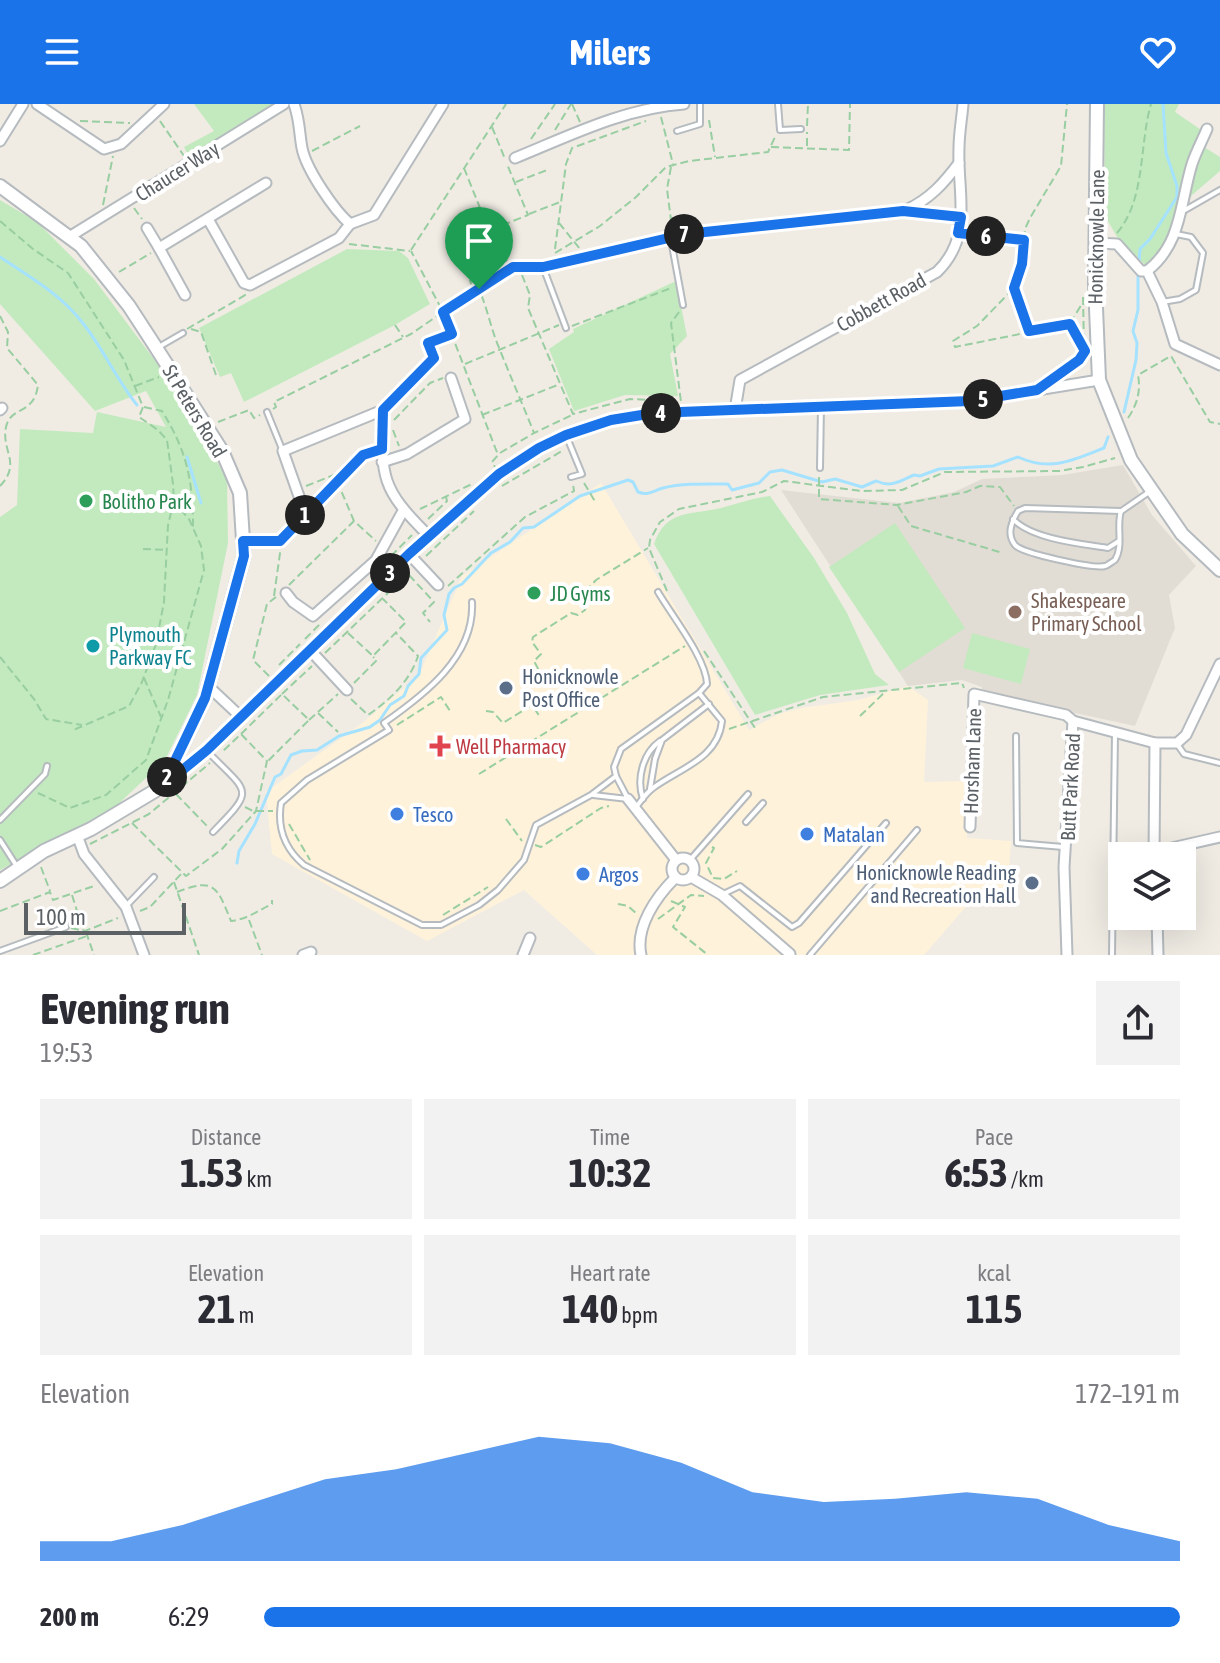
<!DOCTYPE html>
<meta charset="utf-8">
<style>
body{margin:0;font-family:"Asap Condensed",sans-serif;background:#f2f2f3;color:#2b2b33;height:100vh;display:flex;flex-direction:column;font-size:30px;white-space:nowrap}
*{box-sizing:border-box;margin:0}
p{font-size:26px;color:#7c7c81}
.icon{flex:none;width:44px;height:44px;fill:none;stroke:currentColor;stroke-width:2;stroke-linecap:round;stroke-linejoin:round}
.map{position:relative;height:851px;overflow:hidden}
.side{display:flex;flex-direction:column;background:#fff;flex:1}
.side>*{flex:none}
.fabs{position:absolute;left:1108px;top:738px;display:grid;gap:16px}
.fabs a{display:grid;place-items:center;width:88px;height:88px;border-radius:0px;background:#fff;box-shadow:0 8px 32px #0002;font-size:40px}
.scale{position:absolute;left:24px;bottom:20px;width:162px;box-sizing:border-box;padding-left:8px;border:4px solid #5c6166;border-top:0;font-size:22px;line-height:28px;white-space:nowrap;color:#5c6166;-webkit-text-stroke:6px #fff;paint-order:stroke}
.pin{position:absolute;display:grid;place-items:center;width:68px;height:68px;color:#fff;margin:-82px -34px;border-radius:50% 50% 50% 0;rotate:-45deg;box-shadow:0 0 8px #0007}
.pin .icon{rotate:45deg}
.km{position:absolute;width:40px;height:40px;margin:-20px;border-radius:50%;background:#222;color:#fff;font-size:22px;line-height:40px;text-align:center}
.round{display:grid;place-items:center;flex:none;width:84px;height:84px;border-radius:0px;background:#f2f2f3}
.headline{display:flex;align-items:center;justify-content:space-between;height:136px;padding:0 40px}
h1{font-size:44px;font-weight:700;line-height:60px}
.figures{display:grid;grid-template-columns:repeat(3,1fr);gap:12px;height:136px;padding:8px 40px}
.figures div{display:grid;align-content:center;border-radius:0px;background:#f2f2f3;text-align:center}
.figures b{font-size:40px;font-weight:700}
.figures small{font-size:22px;font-weight:400}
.figures p{font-size:22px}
.chart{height:224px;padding:16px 40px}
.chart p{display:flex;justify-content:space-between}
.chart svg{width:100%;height:144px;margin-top:8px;fill:#1a73e8;opacity:.7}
ul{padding:0 40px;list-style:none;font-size:26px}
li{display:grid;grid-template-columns:128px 96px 1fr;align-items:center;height:60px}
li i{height:20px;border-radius:10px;background:#1a73e8}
header{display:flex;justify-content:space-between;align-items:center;height:104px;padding:0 40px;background:#1a73e8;color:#fff;font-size:36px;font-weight:700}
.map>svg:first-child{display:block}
</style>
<header><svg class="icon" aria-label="menu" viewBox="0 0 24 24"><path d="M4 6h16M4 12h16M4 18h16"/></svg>Milers<svg class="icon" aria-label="heart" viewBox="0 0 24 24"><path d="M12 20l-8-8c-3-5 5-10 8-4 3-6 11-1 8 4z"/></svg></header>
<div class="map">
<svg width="1220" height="851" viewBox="0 0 1220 851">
<rect width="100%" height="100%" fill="#f0ece4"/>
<!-- commercial -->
<path fill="#fff2da" d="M601,379L749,626L779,610L801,604L858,596L908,582L928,596L924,678L966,677L967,734L1011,737L1007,795L970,798L924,851H597L524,786L427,837L272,750L266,688L365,617L419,571L462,472Z"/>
<!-- education -->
<path fill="#e2ddd4" d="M1123,361L1152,411L1196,462L1169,491L1175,524L1135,622L982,589V583L962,576L908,582L781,386L899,399L954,388L982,375L1062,371Z"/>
<!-- green -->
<g fill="#c3eabe">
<path d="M194,0H273L189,53L184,43L214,27Z"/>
<path d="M1104,0H1179L1175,8L1210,32L1204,43L1220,53V67L1192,91L1158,150L1145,161L1117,133L1105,112Z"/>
<path d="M0,96L37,118L94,175L168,274L227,375L228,439L197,591L165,656L113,705L0,766V413L17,401L20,325L93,329L97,308L166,323L146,287L95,307L0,200Z"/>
<path d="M347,145L399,147L408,154L430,200L395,221L244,298L231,269L220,273L199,224Z"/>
<path d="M676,177L687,232L670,250L678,292L625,291L574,307L549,245L574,228L573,225Z"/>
<path d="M770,392L814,454L847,509L875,570L889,581L820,591L755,611L654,440C666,405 691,411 721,404C737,400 753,394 770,392Z"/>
<path d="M895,419L965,524L899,568L829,463Z"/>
<path d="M972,529L1030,545L1021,580L963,564Z"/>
</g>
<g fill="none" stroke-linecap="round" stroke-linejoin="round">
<!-- stream -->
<g stroke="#a5e2ff" stroke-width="3">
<path d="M0,153C30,173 60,190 82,218C103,244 116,275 137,301"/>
<path d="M1139,159L1140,145L1150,135L1177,93V82L1166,49L1163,0"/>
<path d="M1124,308L1136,256L1137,239L1133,227L1138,206V167"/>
<path d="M187,353L201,399"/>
<path d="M237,759L239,747L255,720L275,673L281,670L291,651L302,647L317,646L339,632L370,623L380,616L390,601L404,592L408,582L419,570L421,554L447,526L444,511L449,490L454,484L462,480L491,449L510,438L523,424L534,423L580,392L628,376L633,378L638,388C649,392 653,387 663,384C683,379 707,380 728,380L732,386L759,379L770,368L782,366L822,378L835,375L862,383L876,377C892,384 900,377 914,371L920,372L939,365L993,362L1018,353C1050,368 1074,356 1104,344L1108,333"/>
</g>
<!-- lane casing -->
<g stroke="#b6bbbf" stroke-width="8">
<g id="lane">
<path d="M778,0L780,26L801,25"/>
<path d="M677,27L700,20V0"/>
<path d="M1185,106L1220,86"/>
<path d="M671,136L683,201"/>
<path d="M543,163L566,224"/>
<path d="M1162,198L1180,195L1196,186L1203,149L1191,133L1176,130"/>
<path d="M157,244L183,229"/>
<path d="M267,308L282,345"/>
<path d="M566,331L582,370L571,373"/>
<path d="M820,364L821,302"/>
<path d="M1025,404L1121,407C1116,422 1124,442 1115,456C1113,457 1107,462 1105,462C1093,465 1021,449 1015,441C1006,430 1012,417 1018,407Z"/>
<path d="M1120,408L1149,388"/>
<path d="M1013,415C1031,435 1082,440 1108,444L1119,437"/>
<path d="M472,498C475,553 424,591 384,619L389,626L307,676L281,699C277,724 285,745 304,761L422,821H441L479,801L498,786L524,756L536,721L591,691L616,672"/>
<path d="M1016,632L1017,739L1063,743"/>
<path d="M1177,640L1184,650L1220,659"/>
<path d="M208,648C249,690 256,684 213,728"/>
<path d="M650,685L655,655L662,636L709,600"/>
<path d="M593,691L628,695"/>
<path d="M627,693L616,672L614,663L621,645L699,589L707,580C706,554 672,512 658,488"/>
<path d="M643,695C636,675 643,649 660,637"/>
<path d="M636,703C641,697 646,689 653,684C680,664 718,655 722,617L699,589"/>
<path d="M0,716L45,670L47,662"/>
<path d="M746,718L763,699"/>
<path d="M0,736L16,761"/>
<path d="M690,756L748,690"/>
<path d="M723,790L740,782L792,823L799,819L886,719"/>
<path d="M127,801L154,773"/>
<path d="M0,847L66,823L63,811"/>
<path d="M810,851L917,726"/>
<path d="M1112,851L1115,629"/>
</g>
</g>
<!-- street casing -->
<g stroke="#b6bbbf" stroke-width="13">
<g id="street">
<path d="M37,0L104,45L121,40L164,0"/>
<path d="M294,0C300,17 299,28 302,44C306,65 334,106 350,120"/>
<path d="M0,37L23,0"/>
<path d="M515,54C569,32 625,4 684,0"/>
<path d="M906,106C930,95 944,79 959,59"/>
<path d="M208,115L244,179L250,181L339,134L350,120"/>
<path d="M350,120L374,111L443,0"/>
<path d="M465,121L482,163H543L686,130L903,107L961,113"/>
<path d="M147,124L159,144L266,79"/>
<path d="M69,133L284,0"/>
<path d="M1096,139L1117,140L1141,167H1147L1162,198L1175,240L1220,261"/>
<path d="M159,144L185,191"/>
<path d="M1147,167C1182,140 1180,99 1192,60C1196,48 1202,37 1207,25"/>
<path d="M0,306L2,304"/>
<path d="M383,306C381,373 380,384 429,432"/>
<path d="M735,306L740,276L937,168C974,132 957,89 959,44C959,29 962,14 963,0"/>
<path d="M382,358L407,350L465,315L451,274"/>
<path d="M301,398L283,347L383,306L434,254L428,239"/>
<path d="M409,450L438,481"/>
<path d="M286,489L293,498L313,512L376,456L403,407"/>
<path d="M309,545L347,586"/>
<path d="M208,582L241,613"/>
<path d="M164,681L207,646L409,450L499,370L539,344L566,331L611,316L654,309L970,297L1099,276"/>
<path d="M628,695L676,756"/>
<path d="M970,723L974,590L1066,611L1073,617L1155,639H1177L1186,631L1220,560"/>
<path d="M77,731L84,750L126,803L144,851"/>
<path d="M1154,748L1220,733"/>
<path d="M1154,752L1155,639"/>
<circle cx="683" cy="765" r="11"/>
<path d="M691,773L722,791L790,850"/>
<path d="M1157,812L1158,851"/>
<path d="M303,851L311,848"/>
<path d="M523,851L530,834"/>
<path d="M641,851C635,823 656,793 675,774"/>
<path d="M1067,851L1064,763L1073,617"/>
</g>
</g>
<!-- secondary casing -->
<g stroke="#b5babf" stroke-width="16">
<g id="secondary">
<path d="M1097,0L1095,180L1099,276L1131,356L1182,430L1220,466"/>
<path d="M0,82L81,142L129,202L155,242L222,347L240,389L244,452L205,594L163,682L91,725L44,747L0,777"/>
</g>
</g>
<!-- path -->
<g stroke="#98cea1" stroke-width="2" stroke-dasharray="8 4" stroke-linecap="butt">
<path d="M572,0L580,18"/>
<path d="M661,13L673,60"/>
<path d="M709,16L715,53"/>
<path d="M80,17L130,19"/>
<path d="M160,17L184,52"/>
<path d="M807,22L808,0"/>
<path d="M492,23L505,55"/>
<path d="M555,26L571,0"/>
<path d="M531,35L555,0"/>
<path d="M807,42V28"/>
<path d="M771,43L849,46L850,0"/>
<path d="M312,47L360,22"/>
<path d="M671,63L667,85L672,124"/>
<path d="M464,64L482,109L472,117"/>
<path d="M516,78L547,66"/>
<path d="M103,101L113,52"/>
<path d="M134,104L142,115"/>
<path d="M529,110L560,98"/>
<path d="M0,117L33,145L68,169L124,256L143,303L139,313L158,326L167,336L173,380L174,397L168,421L164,498L156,540L142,578L129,602L71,627"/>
<path d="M559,119L580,145"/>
<path d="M456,124L450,126L474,187L479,185C488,206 491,226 500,246C511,274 523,301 534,329"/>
<path d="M489,127L500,154"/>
<path d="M1117,129C1146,95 1139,41 1151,0"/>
<path d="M480,130L528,111L507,60"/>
<path d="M968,130L1024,136"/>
<path d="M349,140L410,147"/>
<path d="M555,145L566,60L572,44L646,17"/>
<path d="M411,146L506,0"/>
<path d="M555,149L600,122L636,93L666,63L689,57L768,48L775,33"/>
<path d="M119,168L151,149"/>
<path d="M522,171L530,191L528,204L573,310L630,295L671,297"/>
<path d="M1014,184L1029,226"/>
<path d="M480,185L498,172"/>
<path d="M475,188L443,208L498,351L492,358L495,363"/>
<path d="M1083,193L1084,242"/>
<path d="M679,208L671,219L681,298"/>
<path d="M0,212L8,228L7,244L38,281C34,312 11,301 6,323C1,347 22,359 0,382"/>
<path d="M1070,219L1082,200"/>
<path d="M395,221L403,233"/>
<path d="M572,222L671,184"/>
<path d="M187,225L247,190"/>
<path d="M191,225L201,228L216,271"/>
<path d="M436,236L452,230"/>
<path d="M465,260L559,221"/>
<path d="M1058,273L1079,256L1085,247L1070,220L955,243L953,237L977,222L1014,184L1022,160L1025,125L1030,114L1061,62L1067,0"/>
<path d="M135,282L159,273"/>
<path d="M144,303L162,307C187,347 193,377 193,423"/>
<path d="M273,305L276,303L274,298L411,230L443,208L411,147"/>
<path d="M482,311L560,280"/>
<path d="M1128,314C1137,301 1141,287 1138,271L1171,252L1210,318L1220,320"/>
<path d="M394,316L430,279L443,274"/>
<path d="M218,318L249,306L254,314L260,311"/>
<path d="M393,326L399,342"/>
<path d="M500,349L534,329L572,311"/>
<path d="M819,373V395L897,401L966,388L980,382L1000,383L1014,402"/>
<path d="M337,377L354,417L376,437"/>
<path d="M584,379L596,399"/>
<path d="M306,382L349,365"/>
<path d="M502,382L562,347"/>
<path d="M898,402L911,422L1003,449"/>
<path d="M420,405L472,380"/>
<path d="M428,415L447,397L446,393"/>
<path d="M257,437H280L363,351L373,348"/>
<path d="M143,445L167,446"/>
<path d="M391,452L412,431"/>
<path d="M426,452L474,407"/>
<path d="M409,471L434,498L423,509L430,518"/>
<path d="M289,481L354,417"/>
<path d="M448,482L525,413L574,387L573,380"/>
<path d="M667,487L649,444L650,436L660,418L679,405L762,388L784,377L861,387L902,386L945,368L1059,367L1083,363L1115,354"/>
<path d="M274,492L282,435"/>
<path d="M348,529L373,552L406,518L383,495"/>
<path d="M305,535L320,520"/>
<path d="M704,547L757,627"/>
<path d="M325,549L410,468"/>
<path d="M0,553L34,595L46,615L82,621"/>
<path d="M279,561L300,540"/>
<path d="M269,572L253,556L267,500L276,493"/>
<path d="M144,574L161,613"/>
<path d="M544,576L534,557L541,550L532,538L533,533L571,509L578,511L585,506L587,498L584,489L596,476L648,444"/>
<path d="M354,579L377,556L373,553"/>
<path d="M282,590L312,562"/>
<path d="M351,595L368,611C390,596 410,577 418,552L396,529"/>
<path d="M486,607L493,608L503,619L532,601L540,613"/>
<path d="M318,609L338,628"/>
<path d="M860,612L885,588"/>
<path d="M309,616L338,590"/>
<path d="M397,621L441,593L450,607"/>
<path d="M729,625L823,593L962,579L964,584"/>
<path d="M241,630L282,590L309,616L268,657"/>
<path d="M479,670L685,542"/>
<path d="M38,689L70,704L106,691L146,656L168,596L204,466L201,442L189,415L174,398"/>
<path d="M176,690L208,723"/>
<path d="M245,703L253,707H273"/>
<path d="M506,715L522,737"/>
<path d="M132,719L186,772L222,745L256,707L267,657L241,630L221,649"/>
<path d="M289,720L310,756"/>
<path d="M90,740L149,710L210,659"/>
<path d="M535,741L541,743L601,704L609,702"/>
<path d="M712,743L714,744L706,759L713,774L724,775L737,767"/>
<path d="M41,763L50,787"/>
<path d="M174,778L199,851"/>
<path d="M177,788C215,773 217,783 231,817C248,815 257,807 272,800V796"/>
<path d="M72,791L83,826"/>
<path d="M671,797L685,803L673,823L708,851"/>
<path d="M618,800L628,802L637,810"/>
<path d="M0,807L50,788L53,796L94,782"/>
<path d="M140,807L150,803L182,769"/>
<path d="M443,811L488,783"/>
<path d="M658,815L691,791L704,792"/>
<path d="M249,816L262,851"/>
<path d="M71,824L85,827L118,814"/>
<path d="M86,828L94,851"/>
<path d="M33,851L87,832"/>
</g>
<!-- lane -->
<use href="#lane" stroke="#fff" stroke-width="4"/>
<!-- street -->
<use href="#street" stroke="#fff" stroke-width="9"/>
<!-- secondary -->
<use href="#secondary" stroke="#fff" stroke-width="12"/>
</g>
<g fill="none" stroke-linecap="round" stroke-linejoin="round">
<!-- route casing -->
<g stroke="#fff" stroke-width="16">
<path id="route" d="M903,107L961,113L958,129L1024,136L1022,160L1014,184L1029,227L1070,220L1085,247L1079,256L1037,286L970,297L654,309L611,316L566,331L539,344L499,370L409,450L207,646L163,682L205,594L244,452L243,437H280L363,351L382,345L383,306L434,254L428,239L452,230L443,208L513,163H543L686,130Z"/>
</g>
<!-- route -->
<use href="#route" stroke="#1a73e8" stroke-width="10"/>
</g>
<!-- markers -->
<g fill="#2e9e5b" stroke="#fff" stroke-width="3">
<circle cx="86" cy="397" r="8"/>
<circle cx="534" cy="489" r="8"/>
</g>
<circle fill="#8d6e63" stroke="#fff" stroke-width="3" cx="1015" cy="508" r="8"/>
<circle fill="#0f9aa8" stroke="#fff" stroke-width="3" cx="93" cy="542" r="8"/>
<g fill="#5c6f8a" stroke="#fff" stroke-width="3">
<circle cx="506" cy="584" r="8"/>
<circle cx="1032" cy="779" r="8"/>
</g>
<path fill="#e0444e" stroke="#fff" stroke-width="3" d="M436 630h8v8h8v8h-8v8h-8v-8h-8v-8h8z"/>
<g fill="#3f7fe0" stroke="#fff" stroke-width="3">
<circle cx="397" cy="710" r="8"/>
<circle cx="807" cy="730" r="8"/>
<circle cx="583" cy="770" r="8"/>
</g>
<g text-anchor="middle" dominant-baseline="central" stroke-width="8" stroke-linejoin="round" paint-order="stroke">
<!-- street labels -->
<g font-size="20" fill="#5c6166" stroke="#fff">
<text transform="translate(177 67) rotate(-32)">Chaucer Way</text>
<text transform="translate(1096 133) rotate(-89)">Honicknowle Lane</text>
<text transform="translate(881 198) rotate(-29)">Cobbett Road</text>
<text transform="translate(195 307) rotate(59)">St Peters Road</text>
<text transform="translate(972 657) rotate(-88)">Horsham Lane</text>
<text transform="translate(1070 683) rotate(-87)">Butt Park Road</text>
</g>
<!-- leisure labels -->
<g font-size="20" fill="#27864d" stroke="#fff" text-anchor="start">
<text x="102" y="397">Bolitho Park</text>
<text x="550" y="489">JD Gyms</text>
</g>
<!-- education labels -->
<g font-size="20" fill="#785e54" stroke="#fff" text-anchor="start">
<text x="1031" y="496">Shakespeare<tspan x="1031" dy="23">Primary School</tspan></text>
</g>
<!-- culture labels -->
<g font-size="20" fill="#0d838f" stroke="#fff" text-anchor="start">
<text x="109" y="530">Plymouth<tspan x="109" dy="23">Parkway FC</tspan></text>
</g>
<!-- service labels -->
<g font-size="20" fill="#4e5e75" stroke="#fff" text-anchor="start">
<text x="522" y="572">Honicknowle<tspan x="522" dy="23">Post Office</tspan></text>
<text x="1016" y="768" text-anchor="end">Honicknowle Reading<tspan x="1016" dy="23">and Recreation Hall</tspan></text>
</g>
<!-- health labels -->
<g font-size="20" fill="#be3a42" stroke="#fff" text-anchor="start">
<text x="456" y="642">Well Pharmacy</text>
</g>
<!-- shop labels -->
<g font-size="20" fill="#366cbe" stroke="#fff" text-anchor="start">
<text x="413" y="710">Tesco</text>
<text x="823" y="730">Matalan</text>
<text x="599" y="770">Argos</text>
</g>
</g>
</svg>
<div class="fabs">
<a><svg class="icon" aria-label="layers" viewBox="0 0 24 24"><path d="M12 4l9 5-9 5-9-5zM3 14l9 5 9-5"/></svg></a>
</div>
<div class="scale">100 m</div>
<div class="pin" style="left:479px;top:185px;background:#1e9e55"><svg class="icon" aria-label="arrive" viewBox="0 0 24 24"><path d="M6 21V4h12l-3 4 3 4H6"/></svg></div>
<b class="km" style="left:305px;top:411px">1</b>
<b class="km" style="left:167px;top:673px">2</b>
<b class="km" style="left:390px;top:469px">3</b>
<b class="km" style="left:661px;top:309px">4</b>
<b class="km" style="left:983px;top:295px">5</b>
<b class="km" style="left:986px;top:132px">6</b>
<b class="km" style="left:684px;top:130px">7</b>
</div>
<section class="side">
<div class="headline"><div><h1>Evening run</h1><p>19:53</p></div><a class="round"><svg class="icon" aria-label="share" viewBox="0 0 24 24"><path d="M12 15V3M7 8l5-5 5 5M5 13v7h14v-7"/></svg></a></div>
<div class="figures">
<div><p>Distance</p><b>1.53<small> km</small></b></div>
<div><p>Time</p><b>10:32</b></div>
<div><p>Pace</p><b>6:53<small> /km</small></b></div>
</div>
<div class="figures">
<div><p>Elevation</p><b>21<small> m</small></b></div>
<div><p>Heart rate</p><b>140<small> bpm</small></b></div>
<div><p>kcal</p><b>115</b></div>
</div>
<div class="chart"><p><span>Elevation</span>172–191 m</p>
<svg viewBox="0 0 160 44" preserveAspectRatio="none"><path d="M0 44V38L10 38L20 33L30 26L40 19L50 16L60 11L70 6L80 8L90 14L100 23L110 26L120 25L130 23L140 25L150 33L160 38V44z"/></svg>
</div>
<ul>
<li><b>200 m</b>6:29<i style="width:100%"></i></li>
</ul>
</section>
